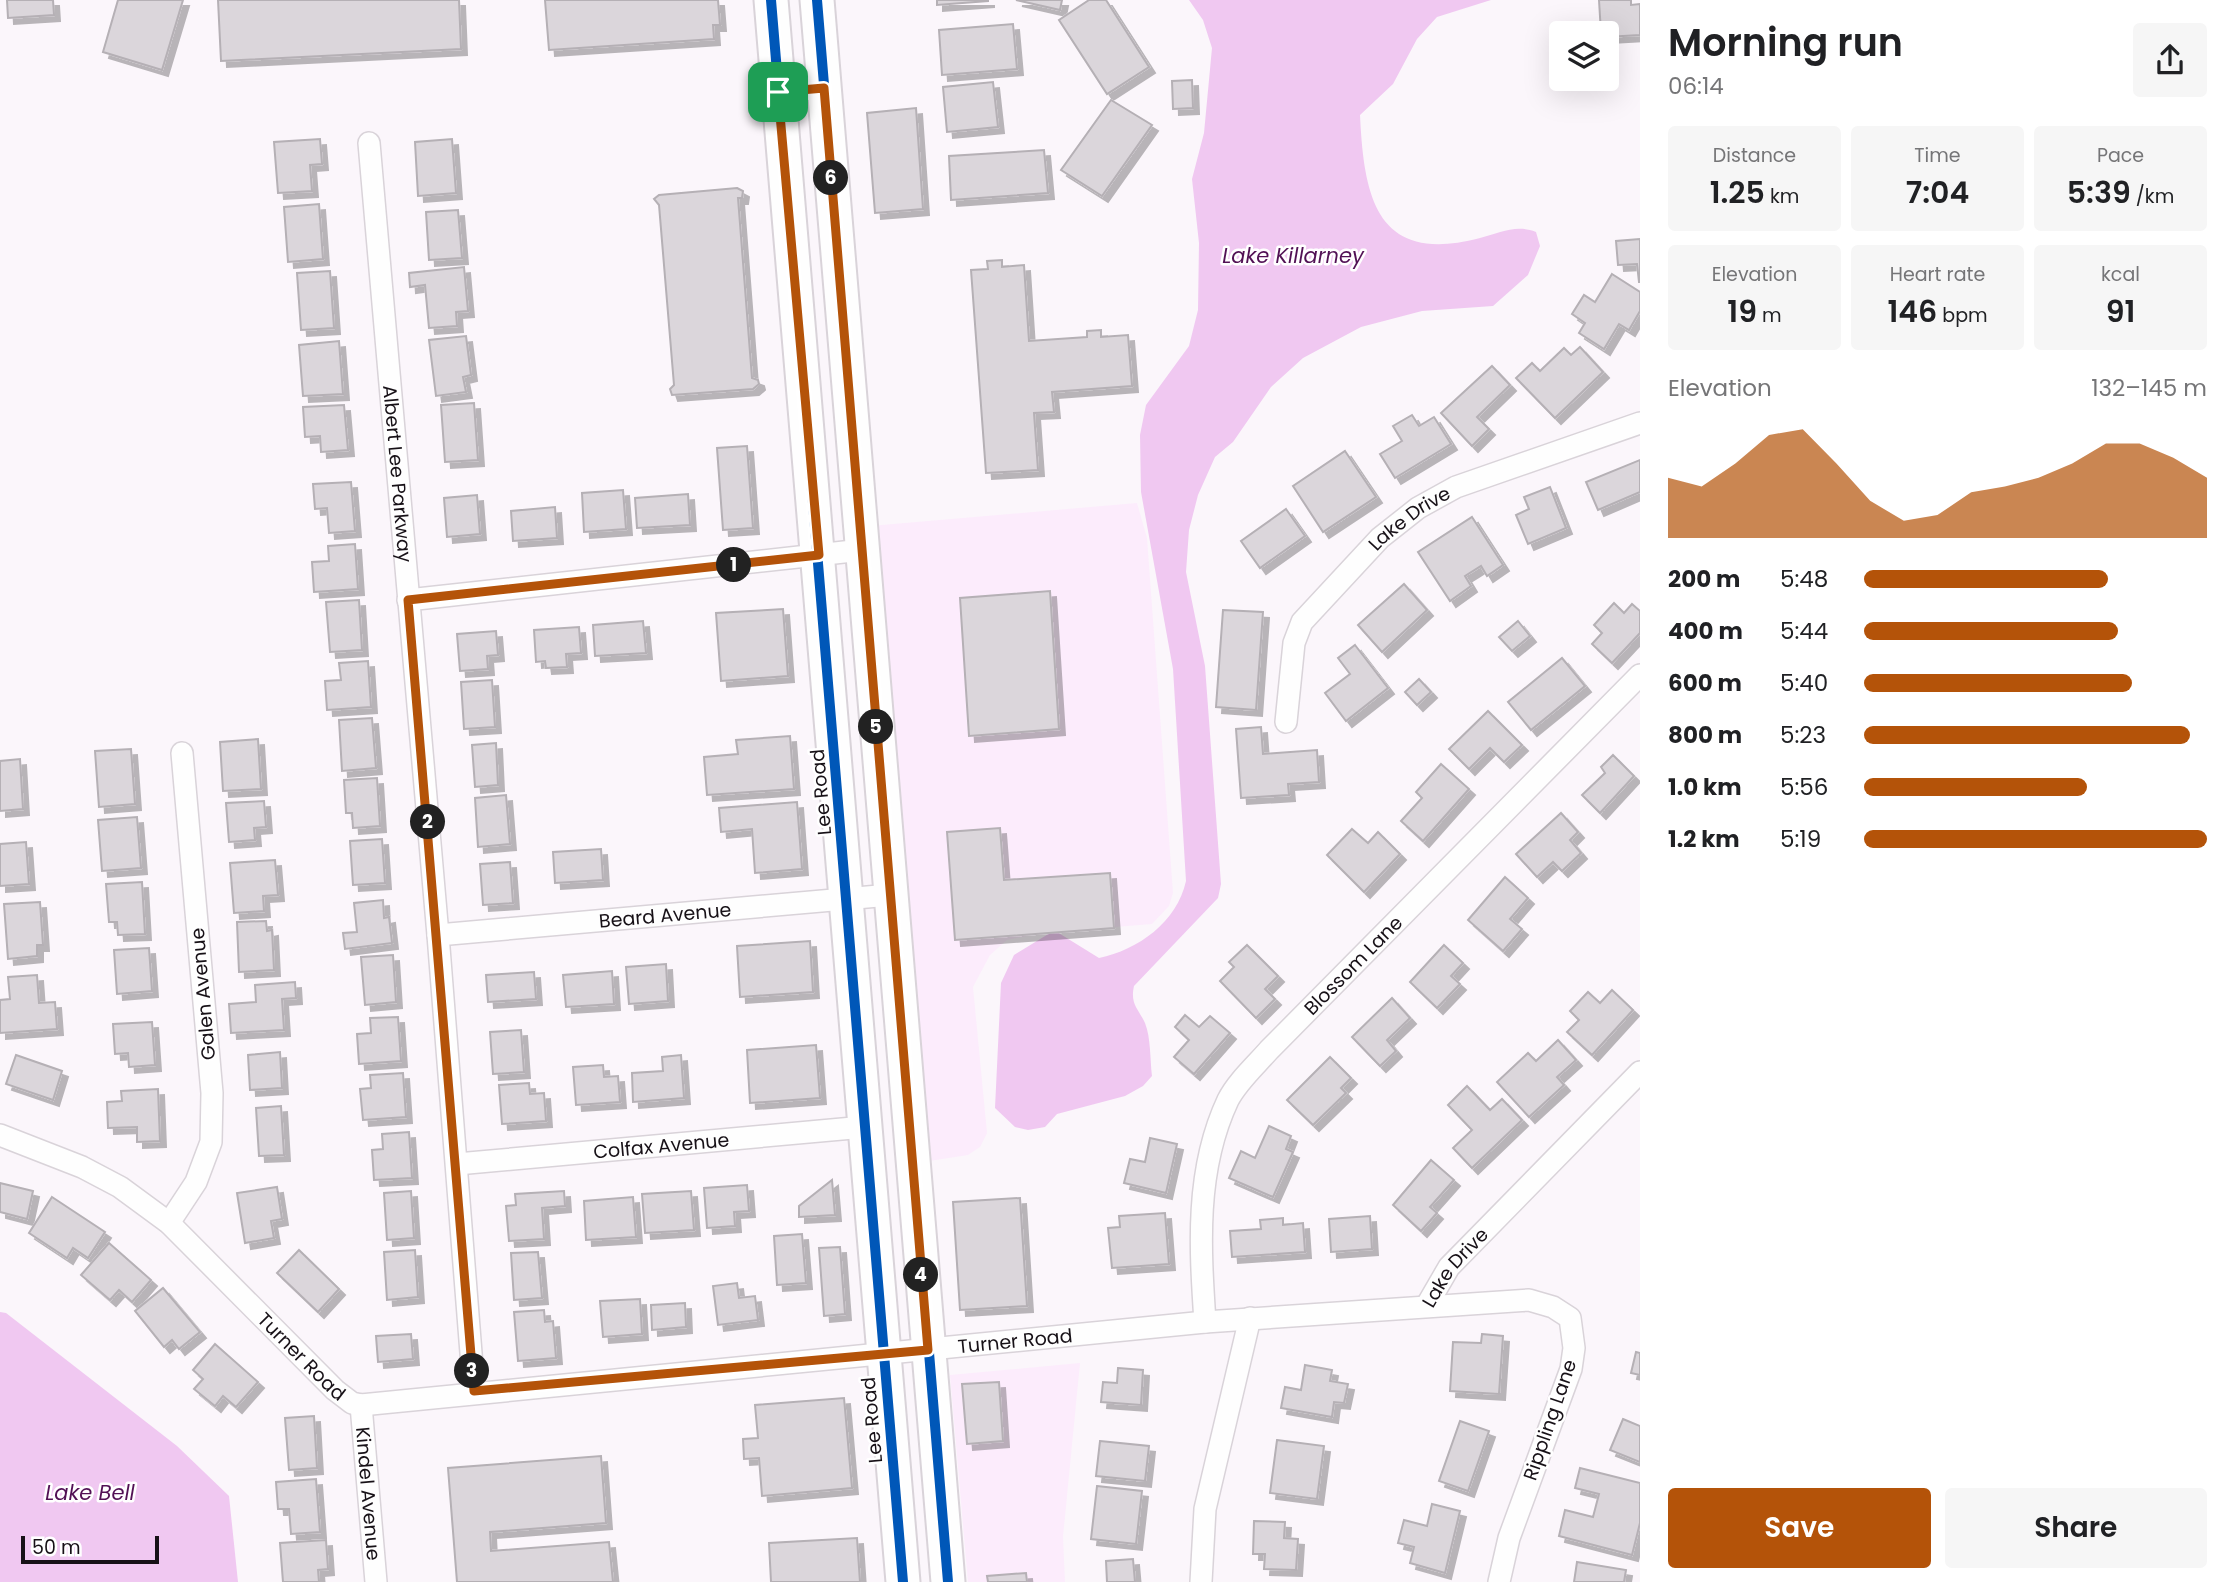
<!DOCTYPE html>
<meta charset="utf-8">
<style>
body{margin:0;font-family:Poppins,sans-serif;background:#f6f6f6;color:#202124;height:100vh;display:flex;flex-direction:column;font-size:26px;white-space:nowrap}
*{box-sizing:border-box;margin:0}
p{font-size:23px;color:#757577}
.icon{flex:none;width:38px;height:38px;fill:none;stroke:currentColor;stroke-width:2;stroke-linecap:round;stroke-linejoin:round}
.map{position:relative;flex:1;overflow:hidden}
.details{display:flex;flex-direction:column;background:#fff;width:595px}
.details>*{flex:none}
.fabs{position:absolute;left:1549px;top:21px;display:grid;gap:14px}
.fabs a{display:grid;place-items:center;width:70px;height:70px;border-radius:7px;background:#fff;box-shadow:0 7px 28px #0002;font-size:35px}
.scale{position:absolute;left:21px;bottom:18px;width:138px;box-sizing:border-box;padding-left:7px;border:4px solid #171117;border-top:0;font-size:19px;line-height:24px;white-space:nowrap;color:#171117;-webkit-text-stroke:5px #fff;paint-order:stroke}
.pin{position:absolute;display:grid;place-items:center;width:60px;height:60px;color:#fff;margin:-30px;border-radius:14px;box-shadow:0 4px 10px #0006}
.km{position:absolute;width:35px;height:35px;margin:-18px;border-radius:50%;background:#222;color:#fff;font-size:19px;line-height:35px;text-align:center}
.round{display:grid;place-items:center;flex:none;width:74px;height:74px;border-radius:7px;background:#f6f6f6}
.head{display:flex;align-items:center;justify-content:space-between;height:119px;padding:0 28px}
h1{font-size:38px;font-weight:600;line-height:52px}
.metrics{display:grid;grid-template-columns:repeat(3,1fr);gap:10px;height:119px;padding:7px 28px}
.metrics div{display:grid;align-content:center;border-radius:7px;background:#f6f6f6;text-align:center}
.metrics b{font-size:30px;font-weight:600}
.metrics small{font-size:19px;font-weight:400}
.metrics p{font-size:19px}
.chart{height:196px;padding:14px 28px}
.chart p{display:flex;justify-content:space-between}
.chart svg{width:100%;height:126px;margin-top:7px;fill:#b45309;opacity:.7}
.primary-button{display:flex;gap:14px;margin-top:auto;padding:14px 28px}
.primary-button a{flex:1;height:80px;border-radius:7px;background:#b45309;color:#fff;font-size:28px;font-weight:600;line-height:80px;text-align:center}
.primary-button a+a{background:#f6f6f6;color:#202124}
ul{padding:0 28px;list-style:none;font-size:23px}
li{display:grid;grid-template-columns:112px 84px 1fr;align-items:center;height:52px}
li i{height:18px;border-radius:9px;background:#b45309}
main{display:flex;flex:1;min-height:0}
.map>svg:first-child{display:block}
</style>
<main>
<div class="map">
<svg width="1640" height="1582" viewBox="0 0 1640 1582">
<defs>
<filter id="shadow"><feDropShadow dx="6" dy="6" stdDeviation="0" flood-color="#0004"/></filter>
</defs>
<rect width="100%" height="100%" fill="#fbf6fb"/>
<!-- built -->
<g fill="#fcecfc">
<path d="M1137,503L1147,538L1173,893L1169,906L1152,924L1041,933L1007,940L990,955L973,987L987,1133L980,1147L968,1155L923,1162L870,526Z"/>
<path d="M1080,1363L1063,1537L1065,1582H968L950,1375Z"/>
</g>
<!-- water -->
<g fill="#f0c8f1">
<path d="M1189,0H1491L1437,17L1417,39L1393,84L1360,115C1364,199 1377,265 1480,238C1500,233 1516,224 1536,232L1540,246L1528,275L1493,306L1422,311L1361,327L1303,358L1271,387L1233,442L1215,457L1198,495L1189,530L1186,572L1205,666L1221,884L1218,898L1134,986C1130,1004 1138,1008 1145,1023C1151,1038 1150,1060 1152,1076L1143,1086L1125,1096L1057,1114L1045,1127L1028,1130L1015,1127L995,1108L1001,983L1014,955L1050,933L1057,932L1099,958C1138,950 1177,922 1186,881L1173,669L1141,492L1140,435L1146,405L1189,346L1198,310L1199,243L1192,179L1204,133L1212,48L1203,20Z"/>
<path d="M0,1312L6,1313L177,1446L229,1496L238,1582H0Z"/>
</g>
<!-- building -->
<g fill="#dbd6db" stroke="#b5b0b5" stroke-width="2" filter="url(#shadow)">
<path d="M7,0H53L54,15L8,18Z"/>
<path d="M118,0H183L162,70L103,52Z"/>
<path d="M218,0H459L461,49L221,61Z"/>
<path d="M545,0H718L720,25H713L714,39L549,50Z"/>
<path d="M937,0H988V1L937,5Z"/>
<path d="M1016,0H1062L1060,10Z"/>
<path d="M1089,0H1106L1149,67L1107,94L1059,20Z"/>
<path d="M1599,0H1631V5L1640,4V35L1606,37V33H1601Z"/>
<path d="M1013,24L1017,69L942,75L939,30Z"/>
<path d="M1192,80L1193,108L1173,109L1172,81Z"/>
<path d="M993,82L998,127L947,132L943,87Z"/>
<path d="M1111,100L1152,125L1102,196L1061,170Z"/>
<path d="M916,108L923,209L875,213L867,113Z"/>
<path d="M320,139L322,164L310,165L312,191L278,193L274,142Z"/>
<path d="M452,139L456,193L418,196L415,142Z"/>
<path d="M1044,150L1048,193L951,200L949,156Z"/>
<path d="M737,188L743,191L742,198H738L752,378L758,380L759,384L753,389L672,395L670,389L674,385L659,205L654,199L659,195Z"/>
<path d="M319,204L323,259L288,262L284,207Z"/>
<path d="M458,210L462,258L429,260L426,212Z"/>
<path d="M1640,239V282H1639L1637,264L1618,265L1616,241Z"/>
<path d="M1002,260V267L1024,265L1029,341L1087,337V331L1101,330V337L1128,335L1132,386L1052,392L1054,412L1034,413L1038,470L986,473L971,270L988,269L987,261Z"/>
<path d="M464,267L468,311L456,312L457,326L429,328L425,285L410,287L409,273Z"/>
<path d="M330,271L334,328L301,330L297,273Z"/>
<path d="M1612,274L1640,292V311L1629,330L1619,324L1604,349L1579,333L1585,323L1572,314L1584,295L1595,302Z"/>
<path d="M466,336L471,375L463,377L466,392L436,396L429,340Z"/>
<path d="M339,341L343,394L303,396L299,345Z"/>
<path d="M1580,347L1603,372L1555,418L1516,378L1532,363L1540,371L1564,348L1571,355Z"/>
<path d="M1492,366L1510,385L1477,417L1489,429L1472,446L1441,413Z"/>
<path d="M474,403L478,460L445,462L441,405Z"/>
<path d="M344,405L348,450L321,452L320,436L305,437L303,407Z"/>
<path d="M1412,415L1419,426L1434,417L1451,444L1395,478L1380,454L1402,441L1393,426Z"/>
<path d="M747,446L753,528L723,530L717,448Z"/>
<path d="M1345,451L1376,497L1323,532L1293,486Z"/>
<path d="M1640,460V492L1598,510L1586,482Z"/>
<path d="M351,482L355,531L329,533L327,508L315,509L313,484Z"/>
<path d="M1550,487L1566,528L1528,544L1516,515L1529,509L1524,497Z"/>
<path d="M623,490L626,529L584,532L582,493Z"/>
<path d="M688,494L690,525L637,528L635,498Z"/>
<path d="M477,495L480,534L447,537L444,498Z"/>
<path d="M555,507L557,538L513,541L511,511Z"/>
<path d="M1286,509L1305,536L1260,568L1241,541Z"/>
<path d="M1472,517L1503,565L1487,576L1481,566L1465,576L1471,586L1450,601L1418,552Z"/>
<path d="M355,544L358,589L314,592L312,562L329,561L328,546Z"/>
<path d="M1404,584L1427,610L1382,652L1358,625Z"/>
<path d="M1050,591L1059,729L969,736L960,598Z"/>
<path d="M359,600L362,650L330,652L326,602Z"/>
<path d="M1614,603L1624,613L1632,604L1640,611V633L1612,663L1592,644L1602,633L1594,625Z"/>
<path d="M783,609L788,676L721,681L716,613Z"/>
<path d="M1223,610L1263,612L1256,710L1216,707Z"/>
<path d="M643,621L646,653L595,656L593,625Z"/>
<path d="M1518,621L1530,636L1512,651L1499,637Z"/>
<path d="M579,627L581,653L566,654L567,667L546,668L545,661L536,662L534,630Z"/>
<path d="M496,631L498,655L487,656L488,669L460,671L457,634Z"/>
<path d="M1355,645L1388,688L1346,721L1325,693L1350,674L1338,658Z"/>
<path d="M1562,658L1585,686L1531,730L1508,702Z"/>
<path d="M368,661L371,707L327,710L325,681L341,680L339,663Z"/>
<path d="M1419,679L1431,692L1417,705L1405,692Z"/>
<path d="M492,680L495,727L464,729L461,682Z"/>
<path d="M1488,711L1522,745L1504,762L1490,748L1469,769L1449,749Z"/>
<path d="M372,718L376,768L342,771L339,720Z"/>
<path d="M1261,727L1263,754L1317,750L1319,782L1288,784L1289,795L1241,798L1236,729Z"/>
<path d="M790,736L794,789L707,795L704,757L738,754L736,740Z"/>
<path d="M258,739L261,789L223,791L220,742Z"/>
<path d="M496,743L498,785L475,787L472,745Z"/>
<path d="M131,749L135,804L99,807L95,751Z"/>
<path d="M1613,755L1634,776L1600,813L1582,795L1605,773L1601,767Z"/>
<path d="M20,759L23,809L0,811V761Z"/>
<path d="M1441,764L1469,789L1423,841L1401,821L1422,798L1416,792Z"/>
<path d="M377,778L380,826L353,828L352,813H346L344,780Z"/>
<path d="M506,795L510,844L478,847L475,798Z"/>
<path d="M264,801L266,827L254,828L255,840L229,842L226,803Z"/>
<path d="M797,802L802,869L755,873L752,829L721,832L719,808Z"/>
<path d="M1561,813L1578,832L1570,840L1581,853L1562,871L1553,862L1537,877L1516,854Z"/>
<path d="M137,817L141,868L102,871L98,820Z"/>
<path d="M1000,828L1004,880L1110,873L1114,928L955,940L947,832Z"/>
<path d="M1352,829L1368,843L1378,832L1400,854L1364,892L1327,855Z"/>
<path d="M382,839L385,883L353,885L350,841Z"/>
<path d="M26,842L29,884L0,886V844Z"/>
<path d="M601,849L603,880L555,883L553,852Z"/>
<path d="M275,860L278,895L263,896L264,911L234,913L230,863Z"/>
<path d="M510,862L513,903L483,905L480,864Z"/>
<path d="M1505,877L1528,898L1510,919L1522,929L1503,951L1468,920Z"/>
<path d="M142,882L145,934L118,935L117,922H109L106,884Z"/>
<path d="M383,900L384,918L389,917L392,943L345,949L343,933L357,932L354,903Z"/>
<path d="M40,902L43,945H37V956L8,959L4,904Z"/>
<path d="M266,921L267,931L272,930L274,970L239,972L237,922Z"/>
<path d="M810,941L813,992L740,997L737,946Z"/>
<path d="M1247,945L1278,976L1265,989L1275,999L1256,1018L1220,981L1234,967L1229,962Z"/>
<path d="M1444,945L1463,963L1451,976L1460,984L1437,1008L1410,982Z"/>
<path d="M149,948L152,991L117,994L114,950Z"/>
<path d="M393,955L396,1002L365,1005L361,957Z"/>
<path d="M666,964L668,1001L629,1004L626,967Z"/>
<path d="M612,971L614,1004L566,1007L563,975Z"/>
<path d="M534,972L536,999L488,1002L486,975Z"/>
<path d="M37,975L39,1003L55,1002L57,1029L0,1033V1000L10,999L8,977Z"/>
<path d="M295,982L296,998L282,999L284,1030L231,1033L229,1004L256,1002L255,985Z"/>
<path d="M1612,990L1633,1010L1592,1055L1567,1032L1579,1020L1570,1011L1588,992L1600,1003Z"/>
<path d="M1392,998L1410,1018L1387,1040L1396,1051L1380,1066L1352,1037Z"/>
<path d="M1185,1015L1199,1027L1210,1016L1230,1033L1194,1074L1174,1057L1189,1040L1175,1027Z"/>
<path d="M398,1017L401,1061L359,1064L357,1034L371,1033L370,1018Z"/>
<path d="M152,1022L155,1065L129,1067L128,1053L115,1054L113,1024Z"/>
<path d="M521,1030L524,1072L493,1074L490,1032Z"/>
<path d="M1558,1040L1576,1060L1557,1077L1564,1085L1529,1117L1497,1082L1528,1053L1536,1061Z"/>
<path d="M816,1045L820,1098L750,1103L747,1050Z"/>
<path d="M280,1052L282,1088L250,1090L248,1055Z"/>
<path d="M16,1055L62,1071L53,1100L6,1084Z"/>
<path d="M681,1055L684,1098L633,1102L632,1073L663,1071L662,1057Z"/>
<path d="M1330,1057L1351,1078L1341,1088L1346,1093L1313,1125L1287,1100Z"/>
<path d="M603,1065L604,1077L618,1076L620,1102L576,1105L573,1067Z"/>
<path d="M403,1073L406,1117L363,1120L360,1089L371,1088L370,1075Z"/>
<path d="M529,1083L530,1094L544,1093L546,1121L502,1124L499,1085Z"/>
<path d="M1467,1086L1490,1110L1502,1099L1522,1120L1472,1168L1453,1148L1472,1130L1448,1105Z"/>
<path d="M158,1089L160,1141L137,1142V1127L108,1128L107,1102L122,1101L121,1091Z"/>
<path d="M281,1106L284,1155L259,1156L256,1108Z"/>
<path d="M1269,1126L1291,1136L1286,1149L1293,1152L1273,1197L1229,1178L1241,1151L1255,1158Z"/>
<path d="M409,1132L412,1178L374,1180L372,1150L383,1149L382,1134Z"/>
<path d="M1150,1138L1177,1144L1166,1193L1124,1183L1130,1159L1145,1162Z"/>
<path d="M1431,1160L1454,1180L1430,1207L1437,1213L1421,1231L1393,1205Z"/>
<path d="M832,1180L835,1215L799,1217V1206Z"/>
<path d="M0,1183L33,1191L27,1219L0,1212Z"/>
<path d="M747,1185L749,1211L734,1212L735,1226L707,1228L704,1188Z"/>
<path d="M277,1187L282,1219L271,1221L274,1238L245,1243L237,1193Z"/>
<path d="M411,1191L414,1238L387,1240L384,1193Z"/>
<path d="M564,1191L565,1206L542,1208L544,1239L509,1241L506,1206L516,1205L515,1194Z"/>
<path d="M691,1191L694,1230L645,1233L642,1194Z"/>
<path d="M52,1197L105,1232L88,1258L73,1248L67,1258L29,1233Z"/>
<path d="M633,1197L636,1237L586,1240L584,1201Z"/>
<path d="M1020,1198L1027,1306L960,1310L953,1202Z"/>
<path d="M1165,1213L1169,1264L1112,1268L1108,1228L1120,1227L1119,1216Z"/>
<path d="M1370,1216L1372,1249L1331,1252L1329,1219Z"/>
<path d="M1283,1218V1225L1303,1223L1305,1252L1232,1257L1230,1231L1261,1229L1260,1220Z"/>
<path d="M802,1234L806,1283L777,1285L774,1236Z"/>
<path d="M109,1243L151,1280L132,1302L119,1290L110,1300L81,1275Z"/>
<path d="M840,1247L845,1314L824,1316L819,1248Z"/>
<path d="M299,1250L339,1289L318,1312L277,1273Z"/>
<path d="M415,1250L418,1297L387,1300L384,1252Z"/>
<path d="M538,1252L542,1298L514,1300L511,1253Z"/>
<path d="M737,1283L739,1298L755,1296L758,1320L718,1325L713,1286Z"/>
<path d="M163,1288L200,1332L179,1349L172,1340L164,1347L135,1311Z"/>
<path d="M640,1299L642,1334L603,1337L600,1301Z"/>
<path d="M685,1303L686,1327L652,1330L651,1305Z"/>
<path d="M544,1310L545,1322L553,1321L556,1358L518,1361L514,1312Z"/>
<path d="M411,1334L413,1359L378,1362L376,1336Z"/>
<path d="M1482,1334L1503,1336L1499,1394L1450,1391L1453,1342L1481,1343Z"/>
<path d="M215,1344L258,1382L236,1407L223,1396L215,1406L194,1389L203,1379L193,1370Z"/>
<path d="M1636,1352L1640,1353V1375L1631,1373Z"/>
<path d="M1305,1365L1332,1370L1330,1381L1348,1384L1344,1403L1334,1402L1332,1417L1281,1408L1285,1387L1301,1390Z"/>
<path d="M1118,1368L1143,1370L1141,1405L1101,1402L1103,1382L1117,1383Z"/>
<path d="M999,1382L1003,1441L967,1444L962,1384Z"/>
<path d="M844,1398L852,1488L762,1496L759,1458L744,1459L743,1439L758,1438L755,1405Z"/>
<path d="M314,1416L317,1468L289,1470L285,1418Z"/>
<path d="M1623,1419L1640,1426V1462L1610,1450Z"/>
<path d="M1460,1421L1489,1431L1468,1491L1439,1481Z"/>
<path d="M1277,1440L1324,1446L1317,1499L1270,1493Z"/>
<path d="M1100,1441L1149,1446L1145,1481L1096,1476Z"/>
<path d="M601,1456L606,1523L490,1532L491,1551L609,1542L613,1582H457L448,1468Z"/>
<path d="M1580,1468L1640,1483V1523L1632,1555L1559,1536L1565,1510L1593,1517L1599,1494L1575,1488Z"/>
<path d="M316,1479L320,1532L291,1534L289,1509H278L276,1482Z"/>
<path d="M1097,1486L1142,1491L1136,1544L1091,1539Z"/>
<path d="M1432,1504L1460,1511L1445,1573L1410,1563L1414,1547L1398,1543L1404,1520L1427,1526Z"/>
<path d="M1254,1521L1285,1522L1284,1538L1298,1539L1296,1570L1264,1569L1265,1554H1253Z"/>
<path d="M857,1538L860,1582H771L769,1543Z"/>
<path d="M326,1540L328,1569L318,1570L319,1582H283L280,1543Z"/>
<path d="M1133,1559L1135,1582H1107L1106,1561Z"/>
<path d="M1577,1562L1626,1570L1624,1582H1574Z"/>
<path d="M1026,1573L1027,1582H988L987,1576Z"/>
</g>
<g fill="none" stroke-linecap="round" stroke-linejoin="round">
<!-- street casing -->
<g stroke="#d9d3d9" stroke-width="24">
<g id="street">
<path d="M778,92L824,88"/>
<path id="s1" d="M369,143L438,935L474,1391"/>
<path d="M408,600L862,550"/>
<path id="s2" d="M1286,722L1294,643L1302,622L1380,538L1418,508L1456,487L1640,423"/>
<path id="s3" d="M438,935L890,895"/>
<path id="s4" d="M0,1135L82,1167L120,1187L169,1223L335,1390L352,1403L361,1405L1205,1322L1529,1300L1553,1307L1570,1318L1574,1348L1571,1369L1509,1538L1499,1582"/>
<path id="s5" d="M457,1164L864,1127"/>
<path d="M169,1223L196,1182L211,1142L212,1093L182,753"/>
<path id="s6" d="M1427,1305L1449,1267L1640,1072"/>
<path id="s7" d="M1205,1322C1200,1247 1195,1170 1228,1100C1237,1082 1256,1065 1269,1050L1640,675"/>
<path id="s8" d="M361,1405L376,1582"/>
<path d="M1201,1582L1205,1509L1250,1318"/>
</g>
</g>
<!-- primary casing -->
<g stroke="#d9d3d9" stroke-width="37">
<g id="primary">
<path d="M771,0L903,1582"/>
<path d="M817,0L948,1582"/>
</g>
</g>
<!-- street -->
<use href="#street" stroke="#fefefe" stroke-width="21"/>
<!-- primary -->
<use href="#primary" stroke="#fefefe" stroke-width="33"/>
<!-- cycleway casing -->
<g stroke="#fff" stroke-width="15">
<g id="cycleway">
<path d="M771,0L903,1582"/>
<path d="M817,0L948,1582"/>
</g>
</g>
<!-- cycleway -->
<use href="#cycleway" stroke="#0057b8" stroke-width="10"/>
</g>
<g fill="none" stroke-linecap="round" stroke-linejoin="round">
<!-- route casing -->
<g stroke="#fff" stroke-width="14">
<path id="route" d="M824,88L928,1350L474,1391L408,600L819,555L778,92Z"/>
</g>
<!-- route -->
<use href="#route" stroke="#b45309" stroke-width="9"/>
</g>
<g text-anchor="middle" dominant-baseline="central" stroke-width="5" stroke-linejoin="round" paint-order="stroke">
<!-- street labels -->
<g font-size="19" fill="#171117" stroke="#fff">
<text stroke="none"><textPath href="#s1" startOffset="332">Albert Lee Parkway</textPath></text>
<text stroke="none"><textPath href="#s2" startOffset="252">Lake Drive</textPath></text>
<text transform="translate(821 792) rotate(-95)">Lee Road</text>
<text stroke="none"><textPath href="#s3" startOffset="228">Beard Avenue</textPath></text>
<text stroke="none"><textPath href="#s7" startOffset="410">Blossom Lane</textPath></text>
<text transform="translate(203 994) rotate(-95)">Galen Avenue</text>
<text stroke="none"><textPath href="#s5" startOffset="205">Colfax Avenue</textPath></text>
<text stroke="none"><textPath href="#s6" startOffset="47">Lake Drive</textPath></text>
<text stroke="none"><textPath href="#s4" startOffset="1115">Turner Road</textPath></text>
<text stroke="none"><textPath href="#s4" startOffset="380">Turner Road</textPath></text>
<text transform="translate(872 1420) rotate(-95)">Lee Road</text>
<text transform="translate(1550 1420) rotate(-71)">Rippling Lane</text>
<text stroke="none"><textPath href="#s8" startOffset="89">Kindel Avenue</textPath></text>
</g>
<!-- water labels -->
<g font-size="21" font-style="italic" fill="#521155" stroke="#fff">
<text x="1293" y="255">Lake Killarney</text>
<text x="90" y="1492">Lake Bell</text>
</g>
</g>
</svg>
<div class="fabs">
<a><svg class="icon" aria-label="layers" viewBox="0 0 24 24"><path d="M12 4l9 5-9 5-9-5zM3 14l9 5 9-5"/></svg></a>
</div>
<div class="scale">50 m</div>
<div class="pin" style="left:778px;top:92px;background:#1e9e55"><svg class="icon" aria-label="arrive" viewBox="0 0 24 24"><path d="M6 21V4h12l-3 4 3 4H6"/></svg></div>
<b class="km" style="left:734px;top:565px">1</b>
<b class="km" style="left:428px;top:822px">2</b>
<b class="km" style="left:472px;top:1371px">3</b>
<b class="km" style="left:921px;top:1275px">4</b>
<b class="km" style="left:876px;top:727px">5</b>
<b class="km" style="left:831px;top:178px">6</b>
</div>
<section class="details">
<div class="head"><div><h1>Morning run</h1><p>06:14</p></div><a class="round"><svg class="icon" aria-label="share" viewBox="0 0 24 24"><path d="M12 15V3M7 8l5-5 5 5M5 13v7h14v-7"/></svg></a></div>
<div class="metrics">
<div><p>Distance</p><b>1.25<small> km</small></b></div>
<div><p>Time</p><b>7:04</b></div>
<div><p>Pace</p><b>5:39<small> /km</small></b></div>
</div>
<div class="metrics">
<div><p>Elevation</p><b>19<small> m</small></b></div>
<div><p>Heart rate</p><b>146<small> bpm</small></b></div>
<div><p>kcal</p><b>91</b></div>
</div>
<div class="chart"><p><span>Elevation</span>132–145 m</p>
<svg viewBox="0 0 160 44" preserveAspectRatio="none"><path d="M0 44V23L10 26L20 18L30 8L40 6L50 18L60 31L70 38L80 36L90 28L100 26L110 23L120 18L130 11L140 11L150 16L160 23V44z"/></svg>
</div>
<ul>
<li><b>200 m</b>5:48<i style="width:71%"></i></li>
<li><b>400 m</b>5:44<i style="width:74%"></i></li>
<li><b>600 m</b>5:40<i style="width:78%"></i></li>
<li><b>800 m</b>5:23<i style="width:95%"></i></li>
<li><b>1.0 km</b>5:56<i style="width:65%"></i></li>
<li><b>1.2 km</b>5:19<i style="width:100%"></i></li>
</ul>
<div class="primary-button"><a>Save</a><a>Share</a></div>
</section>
</main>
